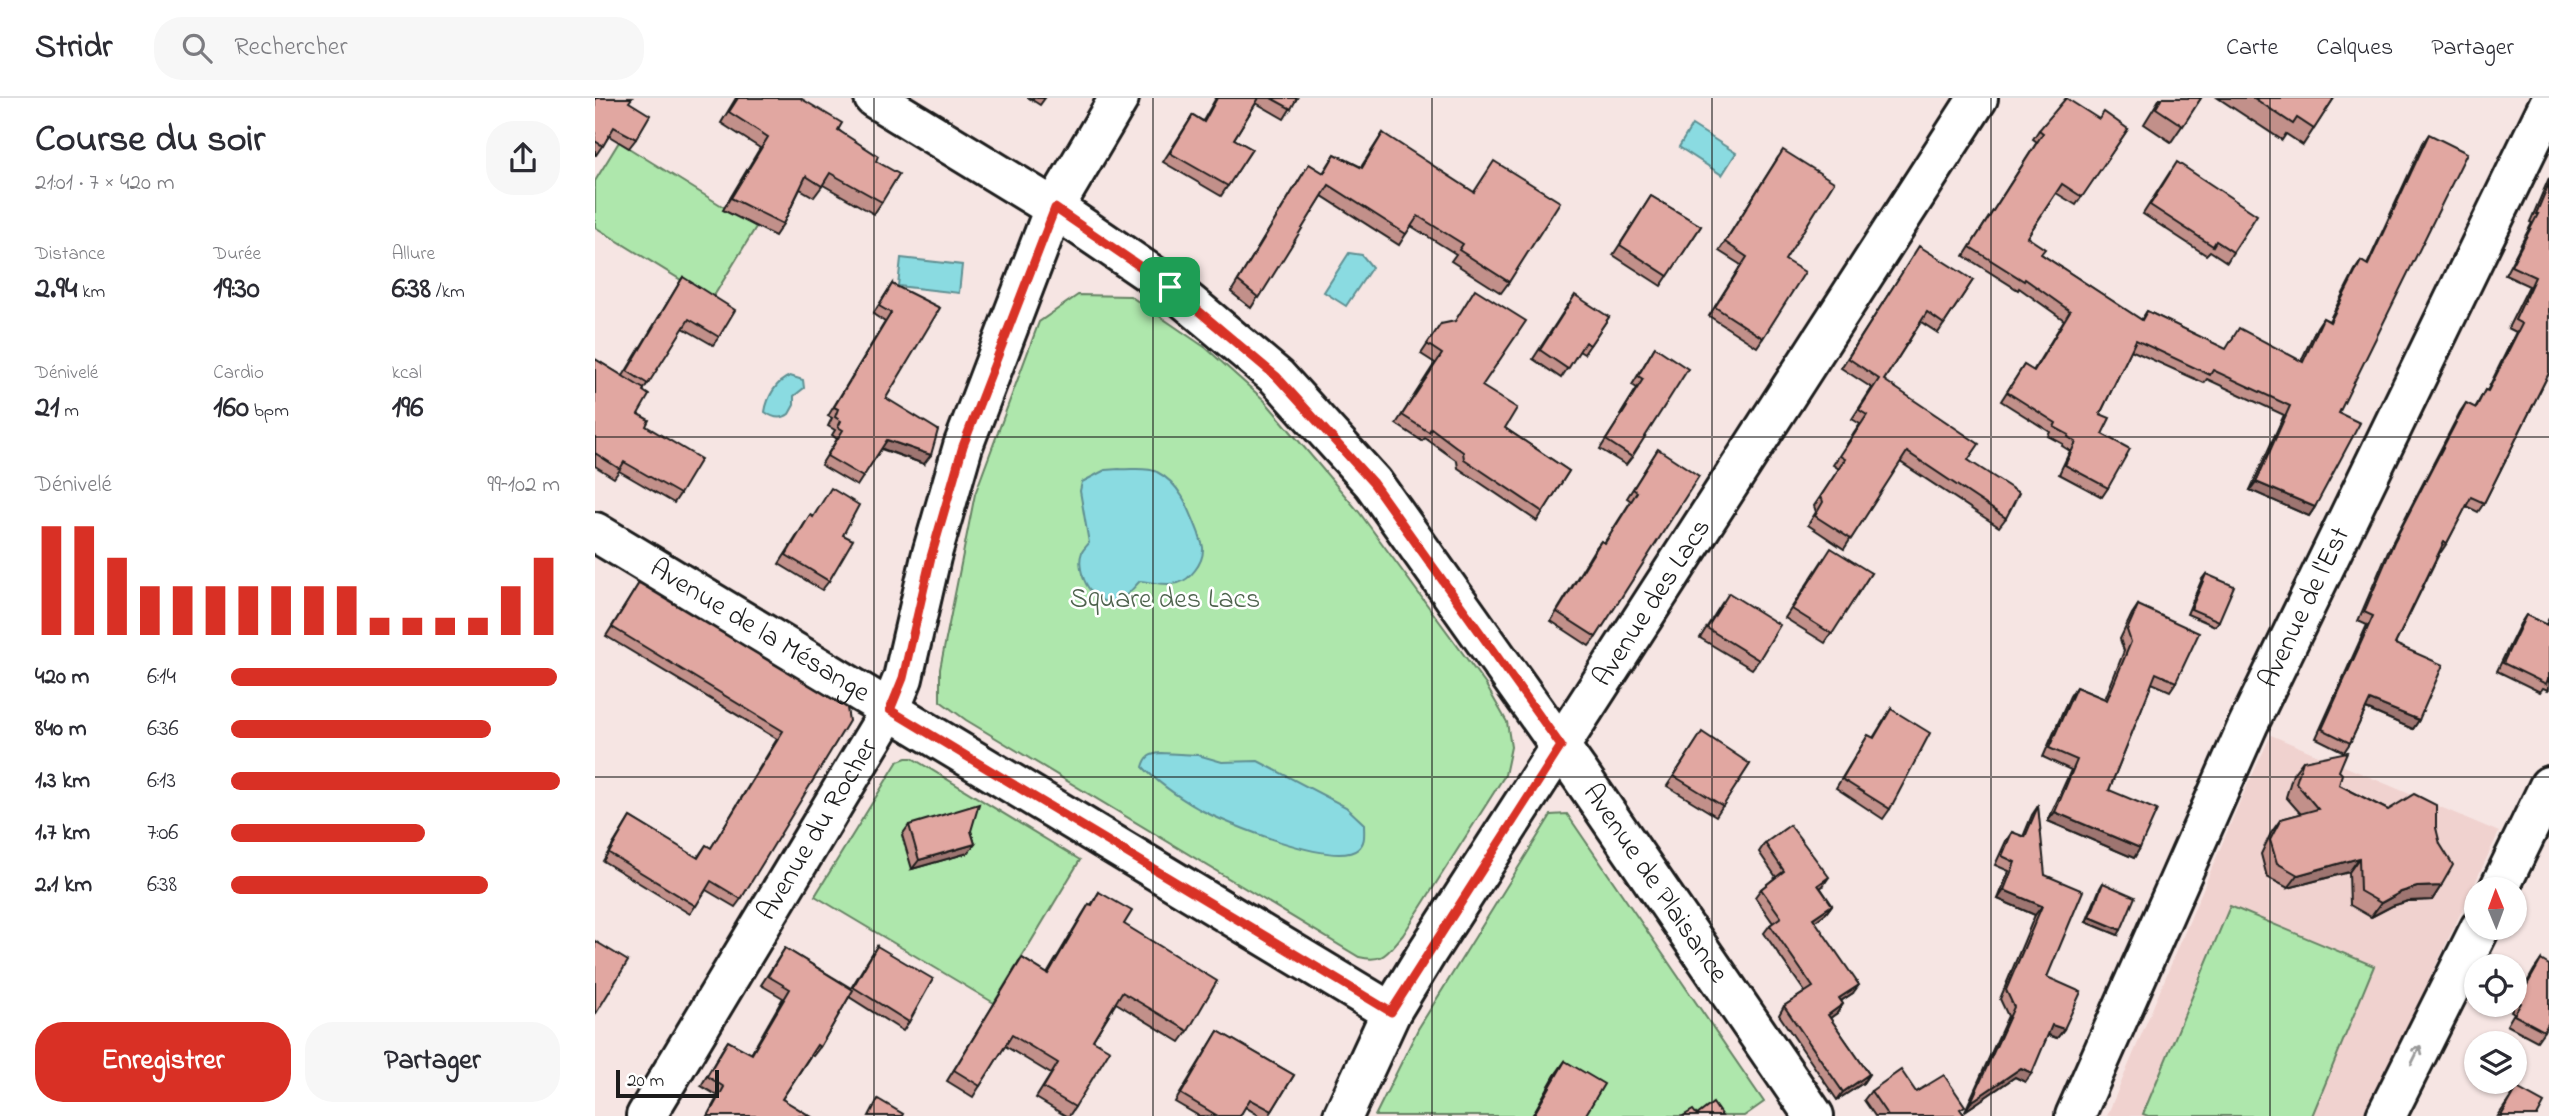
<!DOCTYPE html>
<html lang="fr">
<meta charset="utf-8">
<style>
body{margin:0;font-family:"Indie Flower",sans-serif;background:#f7f7f7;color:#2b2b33;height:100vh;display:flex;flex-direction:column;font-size:26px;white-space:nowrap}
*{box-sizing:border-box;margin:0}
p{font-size:23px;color:#7c7c81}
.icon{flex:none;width:38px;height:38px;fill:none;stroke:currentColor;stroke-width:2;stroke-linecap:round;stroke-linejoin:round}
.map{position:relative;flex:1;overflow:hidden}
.side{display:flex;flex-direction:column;background:#fff;width:595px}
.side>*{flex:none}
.needle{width:46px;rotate:359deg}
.fabs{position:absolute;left:1869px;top:779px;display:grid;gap:14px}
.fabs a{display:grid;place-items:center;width:63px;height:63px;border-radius:50%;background:#fff;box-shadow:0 2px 5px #0004;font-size:35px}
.scale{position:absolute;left:21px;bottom:18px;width:103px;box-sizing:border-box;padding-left:7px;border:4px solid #1c1c1c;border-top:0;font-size:19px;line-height:24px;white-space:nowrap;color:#1c1c1c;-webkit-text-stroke:5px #fff;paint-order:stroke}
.pin{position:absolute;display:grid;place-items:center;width:60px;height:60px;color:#fff;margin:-30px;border-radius:14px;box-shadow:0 4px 10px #0006}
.round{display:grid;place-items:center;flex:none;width:74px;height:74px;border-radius:28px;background:#f7f7f7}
.summary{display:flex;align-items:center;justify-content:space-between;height:119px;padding:0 35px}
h1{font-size:38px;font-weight:700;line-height:52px}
.stats{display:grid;grid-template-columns:repeat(3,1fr);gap:10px;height:119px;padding:7px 35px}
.stats div{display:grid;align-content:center}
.stats b{font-size:30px;font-weight:700}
.stats small{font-size:19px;font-weight:400}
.stats p{font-size:19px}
.chart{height:196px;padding:14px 35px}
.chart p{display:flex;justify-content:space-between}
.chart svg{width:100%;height:126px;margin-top:7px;stroke:#d93025;stroke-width:6}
.primary-button{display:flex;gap:14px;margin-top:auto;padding:14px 35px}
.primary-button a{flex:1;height:80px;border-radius:28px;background:#d93025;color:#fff;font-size:28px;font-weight:700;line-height:80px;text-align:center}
.primary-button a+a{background:#f7f7f7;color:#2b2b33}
ul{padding:0 35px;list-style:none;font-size:23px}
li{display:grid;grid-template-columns:112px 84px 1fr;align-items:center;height:52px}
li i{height:18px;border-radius:9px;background:#d93025}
header{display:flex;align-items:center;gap:42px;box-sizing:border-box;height:98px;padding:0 35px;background:#fff;border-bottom:2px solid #e1e1e2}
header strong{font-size:33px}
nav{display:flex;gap:38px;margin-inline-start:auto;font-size:24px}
.search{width:490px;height:63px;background:#f7f7f7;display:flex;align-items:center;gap:18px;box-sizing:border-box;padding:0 24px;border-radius:28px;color:#7c7c81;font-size:26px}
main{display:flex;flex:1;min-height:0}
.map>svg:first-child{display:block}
</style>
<header>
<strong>Stridr</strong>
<div class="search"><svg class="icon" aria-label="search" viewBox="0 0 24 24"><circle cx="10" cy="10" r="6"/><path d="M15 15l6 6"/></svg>Rechercher</div>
<nav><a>Carte</a><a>Calques</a><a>Partager</a></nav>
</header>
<main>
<section class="side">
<div class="summary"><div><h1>Course du soir</h1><p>21:01 · 7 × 420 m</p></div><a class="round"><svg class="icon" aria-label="share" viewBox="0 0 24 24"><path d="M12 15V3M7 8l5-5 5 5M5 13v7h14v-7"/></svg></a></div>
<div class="stats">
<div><p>Distance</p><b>2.94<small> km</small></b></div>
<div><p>Durée</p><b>19:30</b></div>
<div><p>Allure</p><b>6:38<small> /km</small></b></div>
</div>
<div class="stats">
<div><p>Dénivelé</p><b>21<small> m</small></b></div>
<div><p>Cardio</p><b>160<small> bpm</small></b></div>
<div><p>kcal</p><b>196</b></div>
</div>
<div class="chart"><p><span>Dénivelé</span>99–102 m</p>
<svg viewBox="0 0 160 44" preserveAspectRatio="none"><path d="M5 44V6M15 44V6M25 44V17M35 44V27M45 44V27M55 44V27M65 44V27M75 44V27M85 44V27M95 44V27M105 44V38M115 44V38M125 44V38M135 44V38M145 44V27M155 44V17"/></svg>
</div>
<ul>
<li><b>420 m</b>6:14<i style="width:99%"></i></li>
<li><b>840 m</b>6:36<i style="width:79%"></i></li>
<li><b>1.3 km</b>6:13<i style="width:100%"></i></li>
<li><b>1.7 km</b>7:06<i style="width:59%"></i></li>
<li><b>2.1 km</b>6:38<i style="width:78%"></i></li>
</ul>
<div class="primary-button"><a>Enregistrer</a><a>Partager</a></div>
</section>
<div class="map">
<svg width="1954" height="1018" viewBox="0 0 1954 1018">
<rect width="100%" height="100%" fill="#f6e5e3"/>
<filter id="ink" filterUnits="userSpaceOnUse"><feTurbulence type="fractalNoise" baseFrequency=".0143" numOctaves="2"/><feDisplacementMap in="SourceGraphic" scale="14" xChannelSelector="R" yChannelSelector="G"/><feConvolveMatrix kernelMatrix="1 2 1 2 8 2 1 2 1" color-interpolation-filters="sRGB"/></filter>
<g filter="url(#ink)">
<!-- built -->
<path fill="#f0d2cf" d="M1676,637L1904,734L1770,1018H1512L1646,701Z"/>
<!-- green -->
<g fill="#aee7ac" stroke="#658264" stroke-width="2">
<path d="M24,44L161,129L117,201L0,129V83Z"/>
<path d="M483,197L535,198L611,250L669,302L764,414L891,587L912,624L916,649L910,677L808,837C792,855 789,865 764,859L371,622L345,603V571L380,396L444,224Z"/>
<path d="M311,660H317L485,762L399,905L220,798L303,663Z"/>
<path d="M972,716L1169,1004L1149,1018H780L823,931L956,717Z"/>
<path d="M1635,808L1779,868L1717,1018H1553L1548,1016Z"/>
</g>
<!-- water -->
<g fill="#8adbe1" stroke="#5e8f92" stroke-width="2">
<path d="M1097,27L1141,55L1127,77L1084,49Z"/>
<path d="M754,155L767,157L777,169L751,208L729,194Z"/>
<path d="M306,160L367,167L364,195L303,188Z"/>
<path d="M195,278L208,282L209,290L199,298V307L194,316C186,322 178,320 170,314C172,300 181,283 195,278Z"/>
<path d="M524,371C535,372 553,369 562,374C586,386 595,413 604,436C605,441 609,448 608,452C608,465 595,482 583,485C570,488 557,484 545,483C538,490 533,498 524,502C500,514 479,474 487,454C489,450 492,448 494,445L485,393L487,384L510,372Z"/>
<path d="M566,655L603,657L627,664L663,663L751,709L769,726C769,736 771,744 763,751C740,771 628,724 604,711C585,700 563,685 548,669C551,658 555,656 566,655Z"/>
</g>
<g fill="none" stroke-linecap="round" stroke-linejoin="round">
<!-- street casing -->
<g stroke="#1c1c1c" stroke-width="44">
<g id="street">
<path id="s1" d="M279,0L459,110L575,189L682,279L778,385L984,675L1219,1018"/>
<path id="s2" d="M0,434L796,914"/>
<path d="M1904,791L1954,688"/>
<path id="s3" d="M51,1018L295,612L308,580L336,459L368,348L459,110L524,0"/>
<path id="s4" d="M748,1018L796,914L833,853L1383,0"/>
<path id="s5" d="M1480,1018L1653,627L1954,6"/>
<path d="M1791,1018L1885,830"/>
</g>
</g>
<!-- street -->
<use href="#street" stroke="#fff" stroke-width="38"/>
</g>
<!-- wall -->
<g fill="#c2908a" stroke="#1c1c1c" stroke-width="2">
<path d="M0,0L34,4L41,41L34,50L14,38L1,57H0Z"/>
<path d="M141,0H205L281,63L287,104L279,116L228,87L219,99L205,91L188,126L180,138L128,112L165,50L126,25Z"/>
<path d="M434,0H450L445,7Z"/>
<path d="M621,0H702L689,21L661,5L639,41L657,51L626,98L568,64L598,17L608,23Z"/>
<path d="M1565,0H1606L1576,44L1549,26Z"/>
<path d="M1623,0H1739L1708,47L1691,36L1687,42Z"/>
<path d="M1504,21L1533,31L1481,107L1461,95L1432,139L1446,156L1546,222L1552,213L1630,251L1706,263L1722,229L1728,220L1734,223L1760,172L1766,163L1772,167L1828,45L1834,36L1744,315L1720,409L1714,418L1655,392L1689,317L1612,281L1609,285L1536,252L1505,316L1513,390L1507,399L1464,376L1475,353L1467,348L1468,346L1453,338L1455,334L1406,303L1429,267L1438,273L1469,222L1424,190L1423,192L1369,158L1442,44L1438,41L1444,32Z"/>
<path d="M788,35L914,184L906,195L856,163L861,156L816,128L804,147L727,98L656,210L636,194L714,66L728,75L740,56L766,69Z"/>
<path d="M1182,61L1190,162L1168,240L1162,249L1114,218L1146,167L1124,153Z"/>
<path d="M1575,74L1638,154L1632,164L1615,153L1611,157L1548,116Z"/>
<path d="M1954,80V275L1889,405L1883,414L1871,408L1852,445L1846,454H1845L1800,546L1824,622L1818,631L1771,611L1755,645L1749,654L1721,640L1772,527L1763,523L1793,453L1865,314L1871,305L1880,310L1890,292L1892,293L1921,234L1913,230L1934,188L1910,177L1937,125L1935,124Z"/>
<path d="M1056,98L1106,128L1066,188L1018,157Z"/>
<path d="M1318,158L1378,182L1343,235L1326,224L1289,282L1373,362L1411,420L1404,429L1305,364L1249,451L1213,427L1221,414L1219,408L1244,371L1238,367L1265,326L1257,321L1277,290L1246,270Z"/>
<path d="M88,179L124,239L118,247L88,230L49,291L43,316L51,328L85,396L79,405L24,373L19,380L0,368V261L28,278Z"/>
<path d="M297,186L291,300L329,366L286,351L262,388L226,367L242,341L237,337L240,332L233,328L237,320L233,318L290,224L278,216Z"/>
<path d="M973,207L1014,219L989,256L984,253L966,280L938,261Z"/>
<path d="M846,226L887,288L910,330L974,373L942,423L863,370L862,363L830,340L827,343L801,326L840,265L826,256Z"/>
<path d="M1060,249L1037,359L1031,367L1005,351L1026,318L1025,317L1042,290L1037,287Z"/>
<path d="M1063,351L1001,539L994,548L956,523L999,452L1006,443L1009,445L1036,403L1032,400Z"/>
<path d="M215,417L248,437L234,483L227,492L184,466Z"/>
<path d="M1229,460L1276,475L1230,545L1190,520Z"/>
<path d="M1611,476L1624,523L1620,528L1592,516L1607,481Z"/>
<path d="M44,485L252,610L146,801L140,809L111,792L95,816L8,763L35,719L102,760L111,747L116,750L182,641L11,538Z"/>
<path d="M1127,505L1164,562L1157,571L1105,540Z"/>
<path d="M1543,507L1581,584L1575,593L1557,585L1514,692L1545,750L1539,760L1453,723L1476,672L1448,659L1475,598L1481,589L1510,601L1529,553L1525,541L1537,516Z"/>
<path d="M1931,517L1951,527L1954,520V591L1953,592L1948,590L1945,594L1902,573L1925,526Z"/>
<path d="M1296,611L1295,711L1288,721L1241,690L1273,637L1278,640Z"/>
<path d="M1101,644L1155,666L1121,718L1072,688Z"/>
<path d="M1708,663L1744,673V687L1793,712L1841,730L1846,788L1837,802L1813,803L1797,808L1776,819L1755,807L1754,774L1693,790L1672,779L1666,756L1676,735L1686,721L1706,716L1691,699L1698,676Z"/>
<path d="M1443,708L1452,879L1469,931L1462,940L1453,937L1430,984L1420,979L1370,1013L1413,918L1405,901L1440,817L1403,801L1414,773L1400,767L1411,743L1417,734L1428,739L1437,717Z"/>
<path d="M314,727L376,733L380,746L373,755L317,771L307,737Z"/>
<path d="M1170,745L1228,788L1225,789L1237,807L1231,815L1220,823L1258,895L1246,903L1248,906L1242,915L1235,920L1274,976L1268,985L1242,1002L1184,917L1189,908L1210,894L1169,835L1175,827L1178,825L1160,799L1166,791L1181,779L1164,754Z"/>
<path d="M1508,785L1523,837L1491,824L1505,790Z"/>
<path d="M504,794L529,826L593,933L585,944L521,905L498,942L480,1009L474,1018H471L441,1000L456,976L410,948L378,999L352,983L427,860L452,876L487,817L494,806L496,807Z"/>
<path d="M282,848L314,924L308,933L254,899L225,949L218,958L216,957L187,1001L215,1018H112L123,998L106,988L127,952L133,943L156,956L188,900L166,887L190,850L256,890Z"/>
<path d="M1946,862L1949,933L1942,943L1912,927L1919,915L1916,913L1939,872Z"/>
<path d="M623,933L699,977L674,1018H665L650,1009L645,1018H604L580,1004Z"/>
<path d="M970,963L990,1018H937L960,977Z"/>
<path d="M1922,990L1942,1018H1903Z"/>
<path d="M1276,993L1321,994L1366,1013L1370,1018H1280L1269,1002Z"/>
</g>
<!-- shaded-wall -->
<g fill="#9e7571" stroke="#1c1c1c" stroke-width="2">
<path d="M292,342L336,357L329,366L285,350Z"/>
<path d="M1661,384L1720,409L1714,418L1655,392Z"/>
<path d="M1775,602L1824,622L1818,631L1769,610Z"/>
<path d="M1460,714L1545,750L1539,760L1453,723Z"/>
<path d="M380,746L373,755L317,771L324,762Z"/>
<path d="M1764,760L1754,774L1693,790L1703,777Z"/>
<path d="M1234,779L1228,788L1217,795L1223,787Z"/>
<path d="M1846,788L1837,802L1813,803L1797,808L1776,819L1786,805L1806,794L1822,789Z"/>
<path d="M1409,792L1447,808L1440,817L1403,801Z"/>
<path d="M1237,807L1231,815L1213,829L1218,820Z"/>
<path d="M1495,819L1526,832L1523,837L1491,824Z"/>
<path d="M1264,887L1258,895L1238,908L1244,900Z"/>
<path d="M1248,906L1242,915L1227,926L1233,917Z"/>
<path d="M1457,927L1469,931L1462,940L1451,936Z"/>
<path d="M1426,970L1437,975L1430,984L1420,979L1370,1013L1376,1004Z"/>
<path d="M1274,976L1268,985L1242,1002L1248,994Z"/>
</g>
<!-- building -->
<g fill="#e1a7a1" stroke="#1c1c1c" stroke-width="2">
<path d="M0,0H37L34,4L55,17L41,41L19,29L8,48L0,43Z"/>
<path d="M143,0H205L247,25L243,32L283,58L281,63L304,76L287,104L235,75L227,88L211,78L188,126L136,100L173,39L134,14Z"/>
<path d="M622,0H664L639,41L657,51L633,88L575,55L598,17L609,24Z"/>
<path d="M676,0H702L696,11Z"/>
<path d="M1471,0L1504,21L1509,14L1533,31L1487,99L1467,86L1432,139L1450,151L1446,156L1547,222L1552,213L1631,251L1644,230L1708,264L1728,220L1735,224L1766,163L1773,167L1834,36L1872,55L1744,315L1765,325L1720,409L1661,384L1695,308L1618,272L1615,277L1541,242L1505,316L1515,320L1507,336L1535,351L1513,390L1470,367L1481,344L1473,339L1474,337L1459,329L1461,325L1412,294L1429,267L1439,273L1475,213L1430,181L1429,183L1375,149L1448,35L1444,32Z"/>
<path d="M1567,0H1606L1588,28L1561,10Z"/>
<path d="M1659,0H1739L1719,31L1702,20L1698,26Z"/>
<path d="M788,35L879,94L899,63L965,104L914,184L864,152L868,146L823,118L811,136L734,87L664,200L643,183L714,66L729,75L740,56L767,70Z"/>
<path d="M1188,52L1239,84L1190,162L1210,174L1168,240L1120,209L1152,159L1130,144Z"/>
<path d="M1582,64L1662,117L1638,154L1621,143L1618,148L1555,107Z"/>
<path d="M1954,85V275L1889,405L1876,399L1852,445L1849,444L1800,546L1848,567L1824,622L1775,602L1755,645L1727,631L1778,518L1769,514L1799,444L1871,305L1881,310L1890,292L1893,293L1927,226L1920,222L1940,179L1916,168L1943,116H1941Z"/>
<path d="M1056,98L1106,128L1073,178L1025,147Z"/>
<path d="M1324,148L1378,182L1349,226L1332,214L1289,282L1384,346L1373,362L1424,395L1411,420L1312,354L1256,441L1220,418L1228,404L1226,398L1250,361L1245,358L1272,317L1264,312L1284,281L1253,260Z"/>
<path d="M88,179L140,212L124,239L94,221L53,286L32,273Z"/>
<path d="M297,186L345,210L291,300L343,332L336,357L292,342L268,379L232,358L248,332L243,329L246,323L240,319L243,311L239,309L296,215L284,208Z"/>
<path d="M880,191L931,223L887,288L922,310L910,330L974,373L948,414L869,361L868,354L836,330L834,334L807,317L847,256L832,246L846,226L860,223Z"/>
<path d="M980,197L1014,219L995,247L990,244L973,271L945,252Z"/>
<path d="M1060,249L1093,271L1037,359L1011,342L1032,309L1031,308L1048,281L1043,278Z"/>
<path d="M0,261L49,291L48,293L54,297L43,316L54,322L51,328L106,361L85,396L29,364L25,371L0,355Z"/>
<path d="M1063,351L1104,378L1001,539L962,514L1006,443L1010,445L1042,394L1038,391Z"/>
<path d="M236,390L264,407L248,437L258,442L234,483L191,457L215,417L218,419Z"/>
<path d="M1236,450L1276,475L1237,536L1197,511Z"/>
<path d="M1611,476L1639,488L1624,523L1596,511Z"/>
<path d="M44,485L252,610L254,623L146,801L116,783L101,808L14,755L35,719L103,760L111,747L116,750L188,633L17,529Z"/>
<path d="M1134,495L1185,527L1164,562L1112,530Z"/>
<path d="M1543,507L1604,535L1581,584L1561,575L1514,692L1562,712L1545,750L1460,714L1482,662L1454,650L1481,589L1512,602L1536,544L1532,532Z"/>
<path d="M1931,517L1952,527L1954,524V581H1953L1951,586L1908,565Z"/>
<path d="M1296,611L1335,635L1295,711L1247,681L1273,637L1279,640Z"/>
<path d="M1107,634L1155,666L1128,708L1079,678Z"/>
<path d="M1752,654L1744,673L1747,676L1744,687L1793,712L1819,696L1841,707V730L1845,746L1858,767L1846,788L1822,789L1806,794L1786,805L1765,793L1764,760L1703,777L1682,765L1675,742L1686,721L1723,711L1701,685L1708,663Z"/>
<path d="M384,706L376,733L380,746L324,762L314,727Z"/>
<path d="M1443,708L1450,777L1488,793L1452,879L1486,894L1469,931L1457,927L1437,975L1426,970L1376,1004L1419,909L1411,892L1447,808L1409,792L1420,764L1407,758L1417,734L1430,739Z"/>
<path d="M1195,727L1234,779L1223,787L1237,807L1218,820L1264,887L1244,900L1248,906L1233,917L1274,976L1248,994L1189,908L1218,889L1175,827L1186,819L1166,791L1189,773L1170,745Z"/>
<path d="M1508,785L1540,799L1526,832L1495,819Z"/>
<path d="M504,794L537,813L529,826L622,883L593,933L527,894L498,942L515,952L480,1009L448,990L463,965L417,937L385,988L359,972L427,860L453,876L494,806L497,807Z"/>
<path d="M0,843L33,863L0,917Z"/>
<path d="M282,848L338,881L314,924L258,889Z"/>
<path d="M190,850L258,892L225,949L222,947L187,1001L215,1018H113L129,989L112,978L133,943L157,956L195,891L173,878Z"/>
<path d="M1946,862L1954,867V924L1949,933L1919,917L1926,905L1923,903Z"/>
<path d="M623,933L699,977L677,1013L655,1001L645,1018H623L586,996Z"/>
<path d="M970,963L1009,986L990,1018H938Z"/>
<path d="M1306,972L1321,994L1349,977L1370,1008L1365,1011L1370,1018H1293L1276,993Z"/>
<path d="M1922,990L1949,1005L1942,1018H1906Z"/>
<path d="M283,1001L308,1016L307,1018H274Z"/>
<path d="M1118,1005L1127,1018H1088L1098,1012L1102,1017Z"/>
</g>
<!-- one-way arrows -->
<defs><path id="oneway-shaft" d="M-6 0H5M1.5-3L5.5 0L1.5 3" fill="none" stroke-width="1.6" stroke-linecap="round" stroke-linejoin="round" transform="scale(1.75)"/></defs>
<use stroke="#999" href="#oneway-shaft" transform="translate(1821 957) rotate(-64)"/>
</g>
<g fill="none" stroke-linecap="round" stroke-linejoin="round" filter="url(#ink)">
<!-- route casing -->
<g stroke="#fff" stroke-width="14">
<path id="route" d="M460,110L575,189L682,279L778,385L966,648L796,914L295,612L308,580L336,459L368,348Z"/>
</g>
<!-- route -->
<use href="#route" stroke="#d93025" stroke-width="9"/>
</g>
<!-- grid -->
<path fill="none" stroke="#1c1c1c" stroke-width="2" stroke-opacity="0.55" d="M279,0V1018M558,0V1018M837,0V1018M1117,0V1018M1396,0V1018M1675,0V1018M0,339H1954M0,679H1954"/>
<g text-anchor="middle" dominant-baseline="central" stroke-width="5" stroke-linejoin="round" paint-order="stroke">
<!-- park labels -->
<g font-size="28" fill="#4f634e" stroke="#fff">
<text x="570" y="502">Square des Lacs</text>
</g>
<!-- street labels -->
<g font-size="28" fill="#1c1c1c" stroke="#fff">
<text stroke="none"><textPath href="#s4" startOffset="600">Avenue des Lacs</textPath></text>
<text stroke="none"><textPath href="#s5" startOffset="558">Avenue de l'Est</textPath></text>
<text stroke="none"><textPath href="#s2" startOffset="192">Avenue de la Mésange</textPath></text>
<text stroke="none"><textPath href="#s3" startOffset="334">Avenue du Rocher</textPath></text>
<text stroke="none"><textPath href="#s1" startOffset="1124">Avenue de Plaisance</textPath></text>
</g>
</g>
</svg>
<div class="fabs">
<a><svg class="needle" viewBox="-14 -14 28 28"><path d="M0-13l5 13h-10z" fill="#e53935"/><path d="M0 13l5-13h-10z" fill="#7c7c81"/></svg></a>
<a><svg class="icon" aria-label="locate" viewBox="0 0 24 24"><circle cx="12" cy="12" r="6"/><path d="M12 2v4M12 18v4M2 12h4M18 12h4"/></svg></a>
<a><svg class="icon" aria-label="layers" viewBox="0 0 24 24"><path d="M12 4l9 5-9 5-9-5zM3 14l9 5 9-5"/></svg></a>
</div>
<div class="scale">20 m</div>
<div class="pin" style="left:575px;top:189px;background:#1e9e55"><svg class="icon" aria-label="arrive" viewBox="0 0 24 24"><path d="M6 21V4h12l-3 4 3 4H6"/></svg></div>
</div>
</main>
